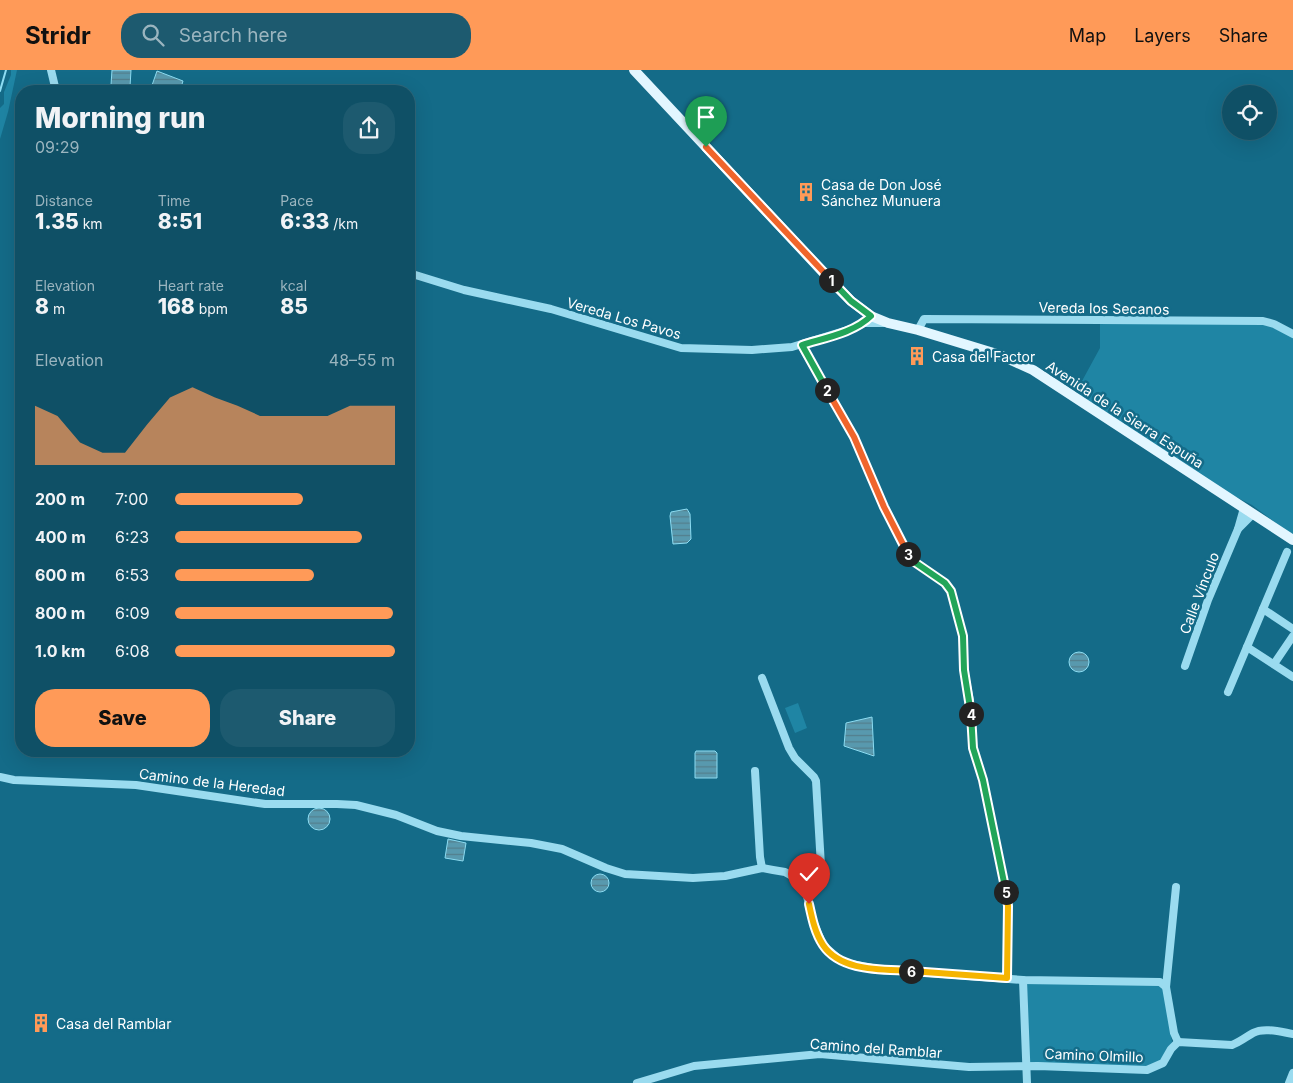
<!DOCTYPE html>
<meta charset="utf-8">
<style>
body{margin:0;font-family:Inter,sans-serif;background:#1d5a6f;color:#f1f3f6;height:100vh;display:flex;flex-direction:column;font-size:19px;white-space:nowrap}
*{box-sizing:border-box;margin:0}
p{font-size:16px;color:#9bb5bf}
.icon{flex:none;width:28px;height:28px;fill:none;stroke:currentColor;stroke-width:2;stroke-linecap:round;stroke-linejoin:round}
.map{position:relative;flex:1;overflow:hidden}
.sheet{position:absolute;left:15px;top:15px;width:400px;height:672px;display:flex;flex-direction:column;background:#0f5066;border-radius:20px;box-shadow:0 5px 20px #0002,0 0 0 1px #2f677a}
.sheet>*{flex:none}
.buttons{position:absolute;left:1222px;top:15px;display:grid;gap:10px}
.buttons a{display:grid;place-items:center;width:55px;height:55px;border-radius:50%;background:#0f5066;box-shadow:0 5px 20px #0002,0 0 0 1px #2f677a;font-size:25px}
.pin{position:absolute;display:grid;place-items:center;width:42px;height:42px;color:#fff;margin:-51px -21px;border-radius:50% 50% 50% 0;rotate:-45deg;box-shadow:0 0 5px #0007}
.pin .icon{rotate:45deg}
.km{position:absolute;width:25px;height:25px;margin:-12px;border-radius:50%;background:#222;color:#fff;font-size:14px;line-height:25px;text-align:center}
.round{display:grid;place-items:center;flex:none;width:52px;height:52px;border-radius:20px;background:#1d5a6f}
.summary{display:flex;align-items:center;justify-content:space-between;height:85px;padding:0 20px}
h1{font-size:28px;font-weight:800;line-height:38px}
.figures{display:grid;grid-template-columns:repeat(3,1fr);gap:8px;height:85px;padding:5px 20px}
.figures div{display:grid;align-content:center}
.figures b{font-size:21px;font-weight:800}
.figures small{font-size:14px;font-weight:400}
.figures p{font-size:14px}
.chart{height:140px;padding:10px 20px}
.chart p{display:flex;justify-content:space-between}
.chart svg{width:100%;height:90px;margin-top:5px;fill:#ff9a58;opacity:.7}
.action{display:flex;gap:10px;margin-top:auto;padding:10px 20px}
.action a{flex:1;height:58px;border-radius:20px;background:#ff9a58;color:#111;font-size:20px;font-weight:800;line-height:58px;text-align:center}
.action a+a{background:#1d5a6f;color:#f1f3f6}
ul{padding:0 20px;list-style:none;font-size:16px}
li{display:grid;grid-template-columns:80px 60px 1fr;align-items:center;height:38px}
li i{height:12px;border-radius:6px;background:#ff9a58}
header{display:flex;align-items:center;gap:30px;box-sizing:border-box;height:70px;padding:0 25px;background:#ff9a58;color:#111}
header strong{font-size:24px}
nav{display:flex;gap:28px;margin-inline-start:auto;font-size:18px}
.search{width:350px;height:45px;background:#1d5a6f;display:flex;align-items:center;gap:12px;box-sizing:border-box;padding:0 18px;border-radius:20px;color:#9bb5bf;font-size:19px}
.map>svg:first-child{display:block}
</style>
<header>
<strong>Stridr</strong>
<div class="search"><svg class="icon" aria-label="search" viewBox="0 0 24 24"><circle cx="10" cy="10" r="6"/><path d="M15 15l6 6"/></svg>Search here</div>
<nav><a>Map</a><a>Layers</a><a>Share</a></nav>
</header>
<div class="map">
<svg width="1293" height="1013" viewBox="0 0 1293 1013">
<defs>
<pattern id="water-rules" width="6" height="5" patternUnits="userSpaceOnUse" patternTransform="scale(1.25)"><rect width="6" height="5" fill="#5899ae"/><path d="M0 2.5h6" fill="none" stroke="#547e8c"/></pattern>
</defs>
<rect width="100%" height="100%" fill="#146b88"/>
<!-- green -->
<g fill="#1f85a4">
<path d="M11,0H17L8,42L0,69V38L4,34V22L11,5Z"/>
<path d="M1100,252L1263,254L1275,257L1293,267V466L1252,435L1228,423L1076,322L1100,278Z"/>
<path d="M798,633L807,658L795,663L785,638Z"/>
<path d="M1027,912L1160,915L1164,920L1172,972L1162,991L1149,998L1028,994Z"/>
</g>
<!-- water -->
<g fill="url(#water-rules)" stroke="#8cdcf2">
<path d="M112,0H131L130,17L111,15Z"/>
<path d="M157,1L183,11L180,21H150Z"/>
<path d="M687,439L690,444L691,469L687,473L673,474L670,446L671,442Z"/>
<circle cx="1079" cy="592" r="10"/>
<path d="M872,647L874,686L844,676L846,653Z"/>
<path d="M696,681H715L717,683V708H695V683Z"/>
<circle cx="319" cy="749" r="11"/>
<path d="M448,769L466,773L463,791L445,788Z"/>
<circle cx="600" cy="813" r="9"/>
</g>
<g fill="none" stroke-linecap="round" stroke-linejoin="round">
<!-- stream -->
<path stroke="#8cdcf2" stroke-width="2" d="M0,21L6,0"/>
<!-- minor -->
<g stroke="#9adbef" stroke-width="8">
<path d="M51,0L56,21"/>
<path d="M409,203L464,220L551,239L681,278L752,280L792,277L854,258L864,253L871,246"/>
<path d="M864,253H887"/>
<path d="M918,260L924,249L1263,251L1274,254L1293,264"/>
<path d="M801,275L854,367L884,437L907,483L913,491L945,513L951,521L963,566L964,600L970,631L973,678L983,710L1007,827V909"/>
<path d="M1244,438L1238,459L1253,444"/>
<path d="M1263,539L1293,559"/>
<path d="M1247,577L1293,607"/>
<path d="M1274,594L1293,566"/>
<path d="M1185,596L1208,530L1238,459"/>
<path d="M762,608L789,678L795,688L814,707L816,711L822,813L818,817L806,822"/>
<path d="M1228,622L1287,482"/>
<path d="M755,701L760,787L762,798"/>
<path d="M0,707L14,710L136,715L265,734H337L356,735L396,745L437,761L461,766L531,773L562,779L606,798L625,804L693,808L725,806L762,798L773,800L785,802L799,810L806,822L813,851L823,875L840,890L851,894L877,899L1023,910L1160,912L1166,917L1174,963L1178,972"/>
<path d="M1023,910L1027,1013"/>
<path d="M1166,917L1176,817"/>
<path d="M637,1013L694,996L820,984L969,997L1038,996L1147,1000L1163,993L1171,979L1178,972L1232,975C1240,972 1246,967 1253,963C1264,957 1281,962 1293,964"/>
<path d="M1289,1013L1293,1003"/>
</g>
<!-- major -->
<path stroke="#e2f6ff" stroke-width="10" d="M634,0L835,215L851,231L871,246L888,253L918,260L1000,285L1033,300L1293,470"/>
</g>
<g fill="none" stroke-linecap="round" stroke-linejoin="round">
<!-- split-1 casing -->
<g stroke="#fff" stroke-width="10">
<path id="split-1" d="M706,77L831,210"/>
</g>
<!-- split-2 casing -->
<g stroke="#fff" stroke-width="10">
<path id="split-2" d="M827,320L802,275C824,268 854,263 871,246L851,231L831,210"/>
</g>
<!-- split-3 casing -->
<g stroke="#fff" stroke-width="10">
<path id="split-3" d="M827,320L854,367L884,437L908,484"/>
</g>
<!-- split-4 casing -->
<g stroke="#fff" stroke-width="10">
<path id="split-4" d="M908,484L913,491L945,513L951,521L963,566L964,600L971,644"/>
</g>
<!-- split-5 casing -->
<g stroke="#fff" stroke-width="10">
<path id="split-5" d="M971,644L973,678L983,710L1006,822"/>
</g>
<!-- split-6 casing -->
<g stroke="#fff" stroke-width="10">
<path id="split-6" d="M911,901L1007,908L1008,836L1006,822"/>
</g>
<!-- split-7 casing -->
<g stroke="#fff" stroke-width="10">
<path id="split-7" d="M809,834C812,848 815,863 823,875C841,902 883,899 911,901"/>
</g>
<!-- split-1 -->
<use href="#split-1" stroke="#f0652b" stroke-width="6"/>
<!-- split-2 -->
<use href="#split-2" stroke="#22a559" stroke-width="6"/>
<!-- split-3 -->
<use href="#split-3" stroke="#f0652b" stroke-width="6"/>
<!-- split-4 -->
<use href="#split-4" stroke="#22a559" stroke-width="6"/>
<!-- split-5 -->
<use href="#split-5" stroke="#22a559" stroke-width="6"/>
<!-- split-6 -->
<use href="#split-6" stroke="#f5b400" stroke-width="6"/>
<!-- split-7 -->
<use href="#split-7" stroke="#f5b400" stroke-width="6"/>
</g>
<!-- icons -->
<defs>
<g id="building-bare" transform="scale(1.5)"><path d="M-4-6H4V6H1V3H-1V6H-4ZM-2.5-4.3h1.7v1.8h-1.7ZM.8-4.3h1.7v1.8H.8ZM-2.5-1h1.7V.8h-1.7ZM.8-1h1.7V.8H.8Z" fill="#ff9a58" stroke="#146b88" stroke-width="2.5" paint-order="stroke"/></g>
</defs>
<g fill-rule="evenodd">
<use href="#building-bare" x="806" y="122"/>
<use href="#building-bare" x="917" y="286"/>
<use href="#building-bare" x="41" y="953"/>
</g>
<g text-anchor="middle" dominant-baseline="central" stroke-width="5" stroke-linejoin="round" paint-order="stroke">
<!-- poi labels -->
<g font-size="14" fill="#fff" stroke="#146b88" text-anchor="start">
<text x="821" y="114">Casa de Don José<tspan x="821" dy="16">Sánchez Munuera</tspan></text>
<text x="932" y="286">Casa del Factor</text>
<text x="56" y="953">Casa del Ramblar</text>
</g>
<!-- street labels -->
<g font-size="14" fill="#fff" stroke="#146b88">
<text transform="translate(1104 238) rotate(1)">Vereda los Secanos</text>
<text transform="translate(624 248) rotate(16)">Vereda Los Pavos</text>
<text transform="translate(1125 344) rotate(33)">Avenida de la Sierra Espuña</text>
<text transform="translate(1199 523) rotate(-69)">Calle Vínculo</text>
<text transform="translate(212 712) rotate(7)">Camino de la Heredad</text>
<text transform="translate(876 978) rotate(4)">Camino del Ramblar</text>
<text transform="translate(1094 985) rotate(2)">Camino Olmillo</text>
</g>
</g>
</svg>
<div class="buttons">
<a><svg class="icon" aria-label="locate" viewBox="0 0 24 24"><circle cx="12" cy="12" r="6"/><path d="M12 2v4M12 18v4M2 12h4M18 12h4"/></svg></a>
</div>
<div class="pin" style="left:706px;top:77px;background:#1e9e55"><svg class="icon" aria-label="arrive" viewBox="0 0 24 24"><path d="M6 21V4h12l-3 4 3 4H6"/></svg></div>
<div class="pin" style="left:809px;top:834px;background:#d93025"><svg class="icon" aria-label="check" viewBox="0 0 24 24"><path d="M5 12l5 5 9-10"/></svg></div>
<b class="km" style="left:831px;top:210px">1</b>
<b class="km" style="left:827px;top:320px">2</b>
<b class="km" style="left:908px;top:484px">3</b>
<b class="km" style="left:971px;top:644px">4</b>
<b class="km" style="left:1006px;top:822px">5</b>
<b class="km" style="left:911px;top:901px">6</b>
<section class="sheet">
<div class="summary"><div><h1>Morning run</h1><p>09:29</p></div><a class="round"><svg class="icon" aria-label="share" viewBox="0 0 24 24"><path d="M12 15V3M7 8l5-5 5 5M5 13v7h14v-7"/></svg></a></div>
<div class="figures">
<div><p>Distance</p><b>1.35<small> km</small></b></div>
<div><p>Time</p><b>8:51</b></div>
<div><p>Pace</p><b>6:33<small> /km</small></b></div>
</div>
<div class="figures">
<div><p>Elevation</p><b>8<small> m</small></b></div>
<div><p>Heart rate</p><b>168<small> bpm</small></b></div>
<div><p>kcal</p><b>85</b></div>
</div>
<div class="chart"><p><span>Elevation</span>48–55 m</p>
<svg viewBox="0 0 160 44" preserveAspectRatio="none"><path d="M0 44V15L10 20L20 33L30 38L40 38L50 24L60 11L70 6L80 11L90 15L100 20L110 20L120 20L130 20L140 15L150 15L160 15V44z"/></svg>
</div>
<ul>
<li><b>200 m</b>7:00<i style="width:58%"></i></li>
<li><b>400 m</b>6:23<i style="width:85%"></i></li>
<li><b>600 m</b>6:53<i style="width:63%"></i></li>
<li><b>800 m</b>6:09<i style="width:99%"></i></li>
<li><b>1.0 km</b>6:08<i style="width:100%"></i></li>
</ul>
<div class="action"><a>Save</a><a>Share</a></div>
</section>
</div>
